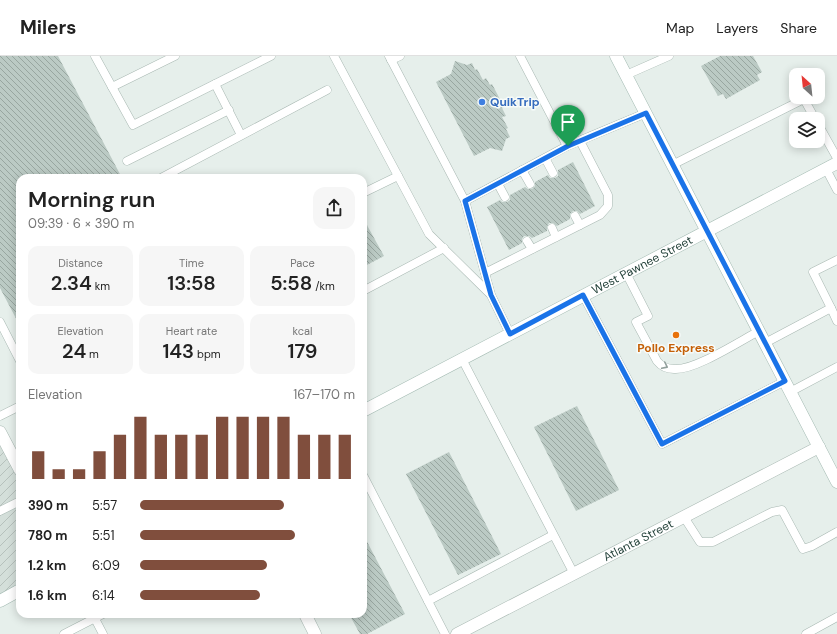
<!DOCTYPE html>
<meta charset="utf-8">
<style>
body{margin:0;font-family:"DM Sans",sans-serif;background:#f6f6f6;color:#222;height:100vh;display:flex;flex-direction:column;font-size:15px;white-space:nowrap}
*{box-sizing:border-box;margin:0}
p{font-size:13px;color:#767676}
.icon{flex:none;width:22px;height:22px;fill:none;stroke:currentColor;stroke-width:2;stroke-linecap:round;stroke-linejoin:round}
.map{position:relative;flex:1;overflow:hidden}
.details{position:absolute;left:16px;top:118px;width:351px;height:444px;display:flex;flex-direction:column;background:#fff;border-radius:12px;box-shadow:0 2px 10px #0003}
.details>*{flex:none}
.needle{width:26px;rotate:333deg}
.fabs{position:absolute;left:789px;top:12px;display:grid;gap:8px}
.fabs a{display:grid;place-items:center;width:36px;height:36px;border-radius:8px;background:#fff;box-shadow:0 2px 10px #0003;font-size:20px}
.pin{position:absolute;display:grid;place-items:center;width:34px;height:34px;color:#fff;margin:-41px -17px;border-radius:50% 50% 50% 0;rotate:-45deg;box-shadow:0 0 4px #0007}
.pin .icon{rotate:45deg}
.round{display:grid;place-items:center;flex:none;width:42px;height:42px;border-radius:12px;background:#f6f6f6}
.headline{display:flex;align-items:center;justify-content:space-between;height:68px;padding:0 12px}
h1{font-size:22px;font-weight:600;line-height:30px}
.figures{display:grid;grid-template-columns:repeat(3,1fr);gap:6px;height:68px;padding:4px 12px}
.figures div{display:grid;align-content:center;border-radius:10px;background:#f6f6f6;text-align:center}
.figures b{font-size:20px;font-weight:600}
.figures small{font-size:11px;font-weight:400}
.figures p{font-size:11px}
.chart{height:112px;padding:8px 12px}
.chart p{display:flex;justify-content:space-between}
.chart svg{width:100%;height:72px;margin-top:4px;stroke:#804e3d;stroke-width:6}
ul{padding:0 12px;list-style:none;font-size:13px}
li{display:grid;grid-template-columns:64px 48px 1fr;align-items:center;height:30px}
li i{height:10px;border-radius:5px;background:#804e3d}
header{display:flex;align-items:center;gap:24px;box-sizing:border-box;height:56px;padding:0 20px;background:#fff;border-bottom:1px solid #e0e0e0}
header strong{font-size:19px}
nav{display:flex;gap:22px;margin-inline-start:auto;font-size:14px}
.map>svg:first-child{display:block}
</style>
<header>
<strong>Milers</strong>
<nav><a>Map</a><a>Layers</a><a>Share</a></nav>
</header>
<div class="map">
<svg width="837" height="578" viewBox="0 0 837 578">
<defs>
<pattern id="industrial-furrows" width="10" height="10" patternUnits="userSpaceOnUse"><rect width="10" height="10" fill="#d4dfda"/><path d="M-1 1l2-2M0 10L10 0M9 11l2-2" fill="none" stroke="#b6c1bc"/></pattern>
<pattern id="building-back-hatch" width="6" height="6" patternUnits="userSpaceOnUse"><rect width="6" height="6" fill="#bbcac4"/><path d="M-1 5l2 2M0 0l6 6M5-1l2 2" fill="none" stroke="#98a6a0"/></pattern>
</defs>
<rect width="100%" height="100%" fill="#e6efeb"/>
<!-- industrial -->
<path fill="url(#industrial-furrows)" d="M0,379L20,417V534L0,544Z"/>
<!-- building -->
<g fill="url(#building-back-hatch)">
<path d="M0,0H58L122,122H20V270L0,232Z"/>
<path d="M720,0H753L762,16L757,19L760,24L726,43L723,38L718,40L701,10Z"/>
<path d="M455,5L467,9L472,7L475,14L477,13L483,24L486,22L490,29L492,28L504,51L502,52L506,60L502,61L508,72L506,73L510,81L506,83L502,95L490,92L474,100L436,26L451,18Z"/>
<path d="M573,106L595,150L580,158L577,155H573L570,158V163L557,170L553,167H549L547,171V175L532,182L529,180H524L522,183V187L509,194L487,151L500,144L502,146H507L510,144V139L525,131L528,133H532L535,130V126L548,119L550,122H555L558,120V114Z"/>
<path d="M363,162L384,200L363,211Z"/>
<path d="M577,350L619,434L576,455L534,371Z"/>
<path d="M449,396L501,498L458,519L406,418Z"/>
<path d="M363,478L405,558L367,578H360L349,558H363Z"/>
</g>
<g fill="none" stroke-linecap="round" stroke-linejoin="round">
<!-- lane casing -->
<g stroke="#a8b8b2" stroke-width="9">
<g id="lane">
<path d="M95,0L133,69L271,0"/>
<path d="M334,0L429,178L491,239"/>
<path d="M389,0L465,145"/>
<path d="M520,0L567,90L646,57"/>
<path d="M391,4L400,0"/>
<path d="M626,19L669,0"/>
<path d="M215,28L241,79"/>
<path d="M112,31L175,0"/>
<path d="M818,68L837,102"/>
<path d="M545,102L553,117"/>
<path d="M127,105L229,54"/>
<path d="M672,109L804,43L815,63"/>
<path d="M826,113L837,134"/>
<path d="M522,114L530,128"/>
<path d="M161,122L327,34"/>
<path d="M498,128L505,141"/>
<path d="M363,137L398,120"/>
<path d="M575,160L580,169"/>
<path d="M552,172L556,181"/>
<path d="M527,185L532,193"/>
<path d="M485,217L600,159L608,150V139L580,85"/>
<path d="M626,217L648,260L636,266L657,305C661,310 667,313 674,313C694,315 740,285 759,275"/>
<path d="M363,235L444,192"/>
<path d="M583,239L662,388L785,325"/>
<path d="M831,252L813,216L837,204"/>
<path d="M0,266L20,305"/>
<path d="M510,278L491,239L465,145L567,90"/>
<path d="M765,287L831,252L837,265"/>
<path d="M462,303L574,518"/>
<path d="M790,336L837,311"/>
<path d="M0,360L20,350"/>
<path d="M363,419L445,578"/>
<path d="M0,455L20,445"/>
<path d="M684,461L700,486H713L772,456L782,454L803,493L812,490L837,476"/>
<path d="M428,545L553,479"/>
<path d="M93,559L103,578"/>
<path d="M64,578L103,558"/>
<path d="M806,578L837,561"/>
</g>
</g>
<!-- street casing -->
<g stroke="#a8b8b2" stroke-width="13">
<g id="street">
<path d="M0,376L20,414"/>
<path d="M305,558L315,578"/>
<path id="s1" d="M457,578L819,391"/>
</g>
</g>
<!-- secondary casing -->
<g stroke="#a4bbb3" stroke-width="13">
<g id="secondary">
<path d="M616,0L837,426"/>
<path id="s2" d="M363,355L837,107"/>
<path d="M0,545L20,534"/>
</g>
</g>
<!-- lane -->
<use href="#lane" stroke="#fff" stroke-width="8"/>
<!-- street -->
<use href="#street" stroke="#fff" stroke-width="12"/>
<!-- secondary -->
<use href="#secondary" stroke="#fff" stroke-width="12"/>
</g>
<!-- one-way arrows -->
<defs><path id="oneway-chevron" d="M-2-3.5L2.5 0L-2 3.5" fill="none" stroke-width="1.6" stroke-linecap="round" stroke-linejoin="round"/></defs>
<use stroke="#92a09c" href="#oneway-chevron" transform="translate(665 310) rotate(26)"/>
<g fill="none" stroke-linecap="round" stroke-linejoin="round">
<!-- route casing -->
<g stroke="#fff" stroke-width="8">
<path id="route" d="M646,57L785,325L662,388L583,239L510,278L491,239L465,145L568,90Z"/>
</g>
<!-- route -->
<use href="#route" stroke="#1a73e8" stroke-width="5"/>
</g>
<!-- markers -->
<circle fill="#3f7fe0" stroke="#f7fbf9" stroke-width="1.5" cx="482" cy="46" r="4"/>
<circle fill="#e8710a" stroke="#f7fbf9" stroke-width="1.5" cx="676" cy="279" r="4"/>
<g text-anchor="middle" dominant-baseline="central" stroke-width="3" stroke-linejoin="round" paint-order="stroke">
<!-- shop labels -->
<g font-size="12" font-weight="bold" fill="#366cbe" stroke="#f7fbf9" text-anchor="start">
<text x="490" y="46">QuikTrip</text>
</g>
<!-- street labels -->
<g font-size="12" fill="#24423a" stroke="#f7fbf9">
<text stroke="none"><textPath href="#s2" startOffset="315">West Pawnee Street</textPath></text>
<text stroke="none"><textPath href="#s1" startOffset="204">Atlanta Street</textPath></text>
</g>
<!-- food labels -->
<g font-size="12" font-weight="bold" fill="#c56008" stroke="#f7fbf9">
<text x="676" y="292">Pollo Express</text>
</g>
</g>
</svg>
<div class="fabs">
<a><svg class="needle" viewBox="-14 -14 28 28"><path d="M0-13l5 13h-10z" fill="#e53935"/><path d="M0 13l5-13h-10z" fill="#767676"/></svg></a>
<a><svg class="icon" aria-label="layers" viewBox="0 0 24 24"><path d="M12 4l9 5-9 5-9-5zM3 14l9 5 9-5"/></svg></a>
</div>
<div class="pin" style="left:568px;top:90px;background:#1e9e55"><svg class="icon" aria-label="arrive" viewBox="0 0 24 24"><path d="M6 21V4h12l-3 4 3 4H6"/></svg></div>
<section class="details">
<div class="headline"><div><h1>Morning run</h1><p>09:39 · 6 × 390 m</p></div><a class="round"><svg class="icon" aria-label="share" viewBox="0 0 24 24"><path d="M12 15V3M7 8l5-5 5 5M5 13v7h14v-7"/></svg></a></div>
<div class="figures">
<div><p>Distance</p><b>2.34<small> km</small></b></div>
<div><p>Time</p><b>13:58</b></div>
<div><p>Pace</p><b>5:58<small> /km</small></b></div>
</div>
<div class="figures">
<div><p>Elevation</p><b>24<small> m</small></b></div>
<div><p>Heart rate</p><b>143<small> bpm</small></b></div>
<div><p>kcal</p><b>179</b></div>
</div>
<div class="chart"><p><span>Elevation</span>167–170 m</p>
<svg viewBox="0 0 160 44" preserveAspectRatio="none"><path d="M5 44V27M15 44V38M25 44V38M35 44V27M45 44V17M55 44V6M65 44V17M75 44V17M85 44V17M95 44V6M105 44V6M115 44V6M125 44V6M135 44V17M145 44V17M155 44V17"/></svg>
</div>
<ul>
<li><b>390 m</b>5:57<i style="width:67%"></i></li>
<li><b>780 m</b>5:51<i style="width:72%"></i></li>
<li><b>1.2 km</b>6:09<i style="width:59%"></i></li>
<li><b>1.6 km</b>6:14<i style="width:56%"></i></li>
</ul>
</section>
</div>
